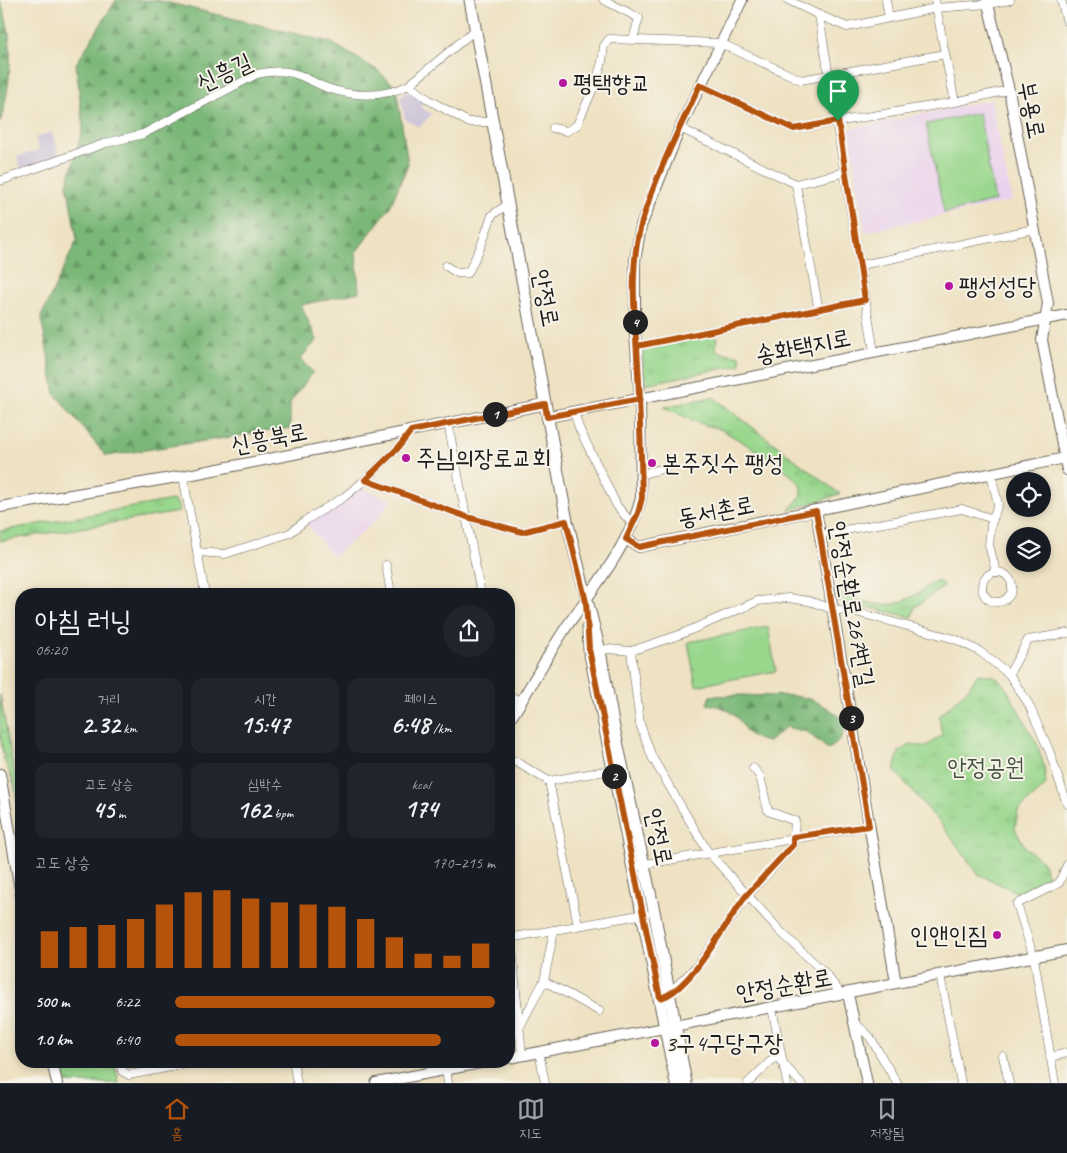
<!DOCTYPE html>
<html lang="ko">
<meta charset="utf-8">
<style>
body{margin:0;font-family:Caveat,"Poor Story",sans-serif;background:#20242c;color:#f1f3f6;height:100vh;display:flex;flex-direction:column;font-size:19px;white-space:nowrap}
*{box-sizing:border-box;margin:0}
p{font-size:16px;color:#9ea1a6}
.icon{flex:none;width:28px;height:28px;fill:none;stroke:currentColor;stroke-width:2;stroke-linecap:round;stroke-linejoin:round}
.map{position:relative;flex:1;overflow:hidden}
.sheet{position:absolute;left:15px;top:588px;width:500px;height:480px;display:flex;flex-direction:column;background:#171b24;border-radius:20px;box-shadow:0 2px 8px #0003}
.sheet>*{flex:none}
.controls{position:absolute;left:1006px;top:472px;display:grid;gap:10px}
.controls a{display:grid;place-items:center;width:45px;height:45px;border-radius:50%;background:#171b24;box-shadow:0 2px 8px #0003;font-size:25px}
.pin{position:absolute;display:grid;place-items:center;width:42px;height:42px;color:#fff;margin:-51px -21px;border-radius:50% 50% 50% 0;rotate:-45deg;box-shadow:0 0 5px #0007}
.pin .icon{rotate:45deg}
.km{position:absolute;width:25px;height:25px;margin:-12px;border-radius:50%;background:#222;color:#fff;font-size:14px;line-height:25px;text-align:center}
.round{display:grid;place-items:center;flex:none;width:52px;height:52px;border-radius:26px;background:#20242c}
.overview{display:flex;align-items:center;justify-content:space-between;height:85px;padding:0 20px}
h1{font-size:28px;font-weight:600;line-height:38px}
.metrics{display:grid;grid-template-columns:repeat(3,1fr);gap:8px;height:85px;padding:5px 20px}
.metrics div{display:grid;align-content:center;border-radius:12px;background:#20242c;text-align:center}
.metrics b{font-size:25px;font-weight:600}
.metrics small{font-size:14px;font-weight:400}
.metrics p{font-size:14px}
.chart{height:140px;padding:10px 20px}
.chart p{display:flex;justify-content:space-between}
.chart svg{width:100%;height:90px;margin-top:5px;stroke:#b45309;stroke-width:6}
ul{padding:0 20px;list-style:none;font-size:16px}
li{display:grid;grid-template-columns:80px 60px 1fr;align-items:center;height:38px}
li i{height:12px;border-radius:6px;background:#b45309}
.dock{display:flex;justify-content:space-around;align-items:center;height:70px;border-top:1px solid #363941;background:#171b24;font-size:14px;color:#9ea1a6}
.dock a{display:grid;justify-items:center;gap:2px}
.dock .active{color:#b45309}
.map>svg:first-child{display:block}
</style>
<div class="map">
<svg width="1067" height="1083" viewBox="0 0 1067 1083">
<defs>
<pattern id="grass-tufts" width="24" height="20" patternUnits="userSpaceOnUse" patternTransform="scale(1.25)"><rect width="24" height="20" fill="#99d78d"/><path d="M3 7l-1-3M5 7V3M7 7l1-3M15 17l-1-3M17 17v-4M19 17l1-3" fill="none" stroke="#83b879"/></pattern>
<pattern id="forest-firs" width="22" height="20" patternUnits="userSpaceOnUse" patternTransform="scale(1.25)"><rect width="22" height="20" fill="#7ab878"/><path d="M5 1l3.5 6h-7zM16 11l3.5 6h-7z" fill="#639562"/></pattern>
</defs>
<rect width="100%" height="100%" fill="#f7f3e8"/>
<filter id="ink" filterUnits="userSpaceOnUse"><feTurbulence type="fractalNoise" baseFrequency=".02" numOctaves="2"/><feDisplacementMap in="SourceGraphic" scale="10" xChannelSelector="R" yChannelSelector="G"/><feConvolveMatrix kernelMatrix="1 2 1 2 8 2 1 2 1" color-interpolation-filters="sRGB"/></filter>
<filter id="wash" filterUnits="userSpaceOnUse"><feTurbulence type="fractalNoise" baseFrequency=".0096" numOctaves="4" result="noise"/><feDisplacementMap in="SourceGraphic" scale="20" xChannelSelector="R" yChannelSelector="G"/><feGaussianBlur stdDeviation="1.12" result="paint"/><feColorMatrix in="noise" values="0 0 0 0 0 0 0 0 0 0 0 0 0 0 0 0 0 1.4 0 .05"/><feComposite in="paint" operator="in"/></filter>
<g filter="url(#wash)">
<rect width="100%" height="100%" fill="#eee2c3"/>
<!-- built -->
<g fill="#e9d2ed">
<path d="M991,100L1012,201L865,232L849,129Z"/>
<path d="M361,488L391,500L377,519L333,557L306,523Z"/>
</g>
<!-- industrial -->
<g fill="#c9bfd7">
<path d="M410,90L424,101L420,107L432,114L419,127L405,119L400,96Z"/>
<path d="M52,132L60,158L21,170L17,157L39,150L35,138Z"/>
</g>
<!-- grass -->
<g fill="url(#grass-tufts)" stroke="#5a7a54">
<path d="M717,334L716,351L740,356L741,365L645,384L642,350Z"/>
<path d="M713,397L840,494L788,511L802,495L800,484L778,463L722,430L696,422L664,407Z"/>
<path d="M172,500L177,503L179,512L0,541V531Z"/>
<path d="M937,580L945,586L915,607L912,617L838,601L833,591C854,598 882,611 903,601C915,596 926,587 937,580Z"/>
<path d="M978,674L994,676L1004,684L1037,744L1044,766L1046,785L1018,811L1015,829L1025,847L1042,861L1049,878L1018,893L978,874L942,825L894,770L899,751L912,744L925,747L942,735L939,716L967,690Z"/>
<path d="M0,695L13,765L21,793V820L14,784L4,759L0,734Z"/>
<path d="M61,1061H114L119,1083H66Z"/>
</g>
<!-- forest -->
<g fill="url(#forest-firs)" stroke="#4b6a4a">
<path d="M116,0H157L330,42L377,70L396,87L408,164L390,207L356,252L359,292L301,305L317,340L300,359L313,372L290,403V428L106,456L55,394L41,317L77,240L67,184L83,128L76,64Z"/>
<path d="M0,1C16,36 11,86 0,123Z"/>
<path d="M742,695C787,698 808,687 844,721C844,736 841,742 828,749L807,732L786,727L769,742C740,737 749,727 733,714C725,707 717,706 707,704L710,696Z"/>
</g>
<!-- garden -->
<g fill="#99d78d" stroke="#5a7a54">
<path d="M979,113L995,201L944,213L926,124Z"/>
<path d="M768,627L776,671L696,686L688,642Z"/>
</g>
</g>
<g filter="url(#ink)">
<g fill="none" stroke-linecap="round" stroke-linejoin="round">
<!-- minor casing -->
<g stroke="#666156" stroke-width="9">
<g id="minor">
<path d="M604,0L639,18L633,39"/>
<path d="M788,0L819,15"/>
<path d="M886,0L889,18"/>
<path d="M935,0L945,54"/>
<path d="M1061,0L1067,22"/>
<path d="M409,85L475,30"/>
<path d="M700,85L794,129L955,102"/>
<path d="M553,128L567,131L577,125L596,82L602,62L604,46L609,39L720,43L801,80L945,54L955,102L1009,90"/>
<path d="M680,128L796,184L819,311"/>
<path d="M0,181L106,143L143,134L257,74C267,72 278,70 288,72C301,74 314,83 327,88C355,97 383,98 409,85L429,100L468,122H492"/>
<path d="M796,184L846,172"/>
<path d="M861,265L1034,229"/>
<path d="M446,266L457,273H468L481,246L492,215L507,205"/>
<path d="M637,346L865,300"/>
<path d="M874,352L819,15L847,27L936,8L988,4L1010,0"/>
<path d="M574,412L579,428L617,506L633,525"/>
<path d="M448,423L481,594"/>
<path d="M641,474L666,468"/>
<path d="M991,474L998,504L991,525L989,545L996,572"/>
<path d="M183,476L205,594"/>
<path d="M365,480L467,517L522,532L567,521"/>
<path d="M828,533L962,509L993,519"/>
<path d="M197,552L225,554L290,533L306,520L344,497L365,480L398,448L411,431"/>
<path d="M386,565L391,594"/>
<circle cx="997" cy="587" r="15"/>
<path d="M600,651L608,649L631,651L640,724L652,757L708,852L782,933L824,972L842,995"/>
<path d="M631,651L679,635L758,601L788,598L809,601L832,609L856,612L955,639L979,651L1009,674L1028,703L1049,750L1067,804"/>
<path d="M1009,674L1028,640L1067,633"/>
<path d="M509,695L521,702"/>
<path d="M509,758L549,781L578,925"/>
<path d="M549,781L616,769"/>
<path d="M640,865L869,826"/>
<path d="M511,937L522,1056"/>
<path d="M509,938L645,914"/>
<path d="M940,975L961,1083"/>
<path d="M544,981L599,1011"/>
<path d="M666,996L698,965L747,896L793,845L795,821L768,811L760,776L753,768"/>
<path d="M772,1008L787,1083"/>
<path d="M854,1022L870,1037L897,1083"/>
<path d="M519,1028L544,981L554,930"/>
<path d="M539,1052L545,1083"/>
<path d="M1003,1056L1009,1083"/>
<path d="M1050,1057L1067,1053"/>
<path d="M120,1061L122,1071L129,1075L202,1061"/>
<path d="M293,1061L297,1083"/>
<path d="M446,1069L448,1083"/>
<path d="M748,1083L776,1056L801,1083"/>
<path d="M1055,1083L1034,958L1017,904L1059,883L1067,865"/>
</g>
</g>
<!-- tertiary casing -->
<g stroke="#666156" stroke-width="12">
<g id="tertiary">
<path d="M987,0L1009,90L1048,303L1042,340L1067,470"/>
<path d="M547,417L1067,315"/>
<path d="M0,507L183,476L545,404"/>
<path d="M816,511L896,983"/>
<path d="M626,539L639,547L1065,458"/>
<path d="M509,721C529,690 546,657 567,626C595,586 629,546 641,498L640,399L635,333V260L641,226L680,128L742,0"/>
<path d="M0,774L21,895"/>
<path d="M848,994L867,1083"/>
<path d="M509,1058L1067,950"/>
<path d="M52,1061L57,1083"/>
<path d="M376,1083L491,1061"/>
</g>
</g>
<!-- secondary casing -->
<g stroke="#666156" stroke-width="13">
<g id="secondary">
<path d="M470,0L567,521L600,651L614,728L654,911L686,1083"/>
<path d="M588,626L589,649L676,1083"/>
</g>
</g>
<!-- minor -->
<use href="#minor" stroke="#fff" stroke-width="8"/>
<!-- tertiary -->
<use href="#tertiary" stroke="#fff" stroke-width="10"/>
<!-- secondary -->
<use href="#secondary" stroke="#fff" stroke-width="11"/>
</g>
</g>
<g fill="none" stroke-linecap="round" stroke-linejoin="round" filter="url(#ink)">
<!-- route casing -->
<g stroke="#fff" stroke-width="10">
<path id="route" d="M838,121L865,300L637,346L640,399L547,417L545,404L411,431L398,448L365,480L467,517L522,532L566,521L586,602L589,649L660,998C691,991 725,922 746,896C761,879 777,862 793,845V837L869,826L816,511L639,547L626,539L638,513L642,498C641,457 640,415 638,373C636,325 628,272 641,225C654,179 679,129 700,85L794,129L838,121"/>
</g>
<!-- route -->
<use href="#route" stroke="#b45309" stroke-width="6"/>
</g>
<!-- markers -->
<g fill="#b5179e" stroke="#f7f3e8" stroke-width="2">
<circle cx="563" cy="83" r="5"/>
<circle cx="949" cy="286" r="5"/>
<circle cx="406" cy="458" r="5"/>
<circle cx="652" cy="463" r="5"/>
<circle cx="997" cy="935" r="5"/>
<circle cx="655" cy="1043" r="5"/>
</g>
<g text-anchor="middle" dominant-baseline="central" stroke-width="4" stroke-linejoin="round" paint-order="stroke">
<!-- street labels -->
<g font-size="24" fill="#1c1c1c" stroke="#f7f3e8">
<text transform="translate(224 72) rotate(-25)">신흥길</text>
<text transform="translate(1032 110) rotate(79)">부용로</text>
<text transform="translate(546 298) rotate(79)">안정로</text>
<text transform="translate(803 346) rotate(-11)">송화택지로</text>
<text transform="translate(269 438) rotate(-11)">신흥북로</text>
<text transform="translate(716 511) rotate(-11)">동서촌로</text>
<text transform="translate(852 604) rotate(80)">안정순환로267번길</text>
<text transform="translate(659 837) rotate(78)">안정로</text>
<text transform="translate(784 985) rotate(-10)">안정순환로</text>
</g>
<!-- poi labels -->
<g font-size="24" fill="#1c1c1c" stroke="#f7f3e8" text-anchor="start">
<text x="573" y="83">평택향교</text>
<text x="959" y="286">팽성성당</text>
<text x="416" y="458">주님의장로교회</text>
<text x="662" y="463">본주짓수 팽성</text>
<text x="987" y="935" text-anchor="end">인앤인짐</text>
<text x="665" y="1043">3구4구당구장</text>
</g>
<!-- park labels -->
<g font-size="24" fill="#42543e" stroke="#f7f3e8">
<text x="986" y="767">안정공원</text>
</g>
</g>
</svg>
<div class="controls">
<a><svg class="icon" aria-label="locate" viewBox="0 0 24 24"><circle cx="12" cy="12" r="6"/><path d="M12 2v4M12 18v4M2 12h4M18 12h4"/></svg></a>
<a><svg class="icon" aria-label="layers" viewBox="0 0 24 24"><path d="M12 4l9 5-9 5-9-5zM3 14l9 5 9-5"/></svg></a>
</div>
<div class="pin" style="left:838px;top:121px;background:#1e9e55"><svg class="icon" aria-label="arrive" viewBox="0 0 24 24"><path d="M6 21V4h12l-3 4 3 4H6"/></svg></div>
<b class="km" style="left:495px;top:414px">1</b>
<b class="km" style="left:614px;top:776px">2</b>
<b class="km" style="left:851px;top:718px">3</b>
<b class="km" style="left:635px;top:322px">4</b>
<section class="sheet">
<div class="overview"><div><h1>아침 러닝</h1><p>06:20</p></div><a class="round"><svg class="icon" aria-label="share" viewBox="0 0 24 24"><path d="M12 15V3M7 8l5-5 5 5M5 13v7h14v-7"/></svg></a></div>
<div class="metrics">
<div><p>거리</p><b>2.32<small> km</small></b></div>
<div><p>시간</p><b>15:47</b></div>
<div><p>페이스</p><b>6:48<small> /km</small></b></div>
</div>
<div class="metrics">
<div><p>고도 상승</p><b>45<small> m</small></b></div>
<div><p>심박수</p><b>162<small> bpm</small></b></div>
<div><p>kcal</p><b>174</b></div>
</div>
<div class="chart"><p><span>고도 상승</span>170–215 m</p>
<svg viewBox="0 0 160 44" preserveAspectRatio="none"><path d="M5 44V26M15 44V24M25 44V23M35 44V20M45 44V13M55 44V7M65 44V6M75 44V10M85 44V12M95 44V13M105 44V14M115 44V20M125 44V29M135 44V37M145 44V38M155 44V32"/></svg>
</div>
<ul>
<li><b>500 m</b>6:22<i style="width:100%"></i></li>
<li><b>1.0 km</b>6:40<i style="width:83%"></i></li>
</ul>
</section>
</div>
<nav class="dock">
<a class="active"><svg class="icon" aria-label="home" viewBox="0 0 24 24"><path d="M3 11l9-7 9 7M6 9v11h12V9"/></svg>홈</a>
<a><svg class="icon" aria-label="map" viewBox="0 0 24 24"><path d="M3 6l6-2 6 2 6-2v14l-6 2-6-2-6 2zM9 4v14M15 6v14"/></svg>지도</a>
<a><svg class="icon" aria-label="saved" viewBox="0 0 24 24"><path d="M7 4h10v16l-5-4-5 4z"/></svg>저장됨</a>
</nav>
